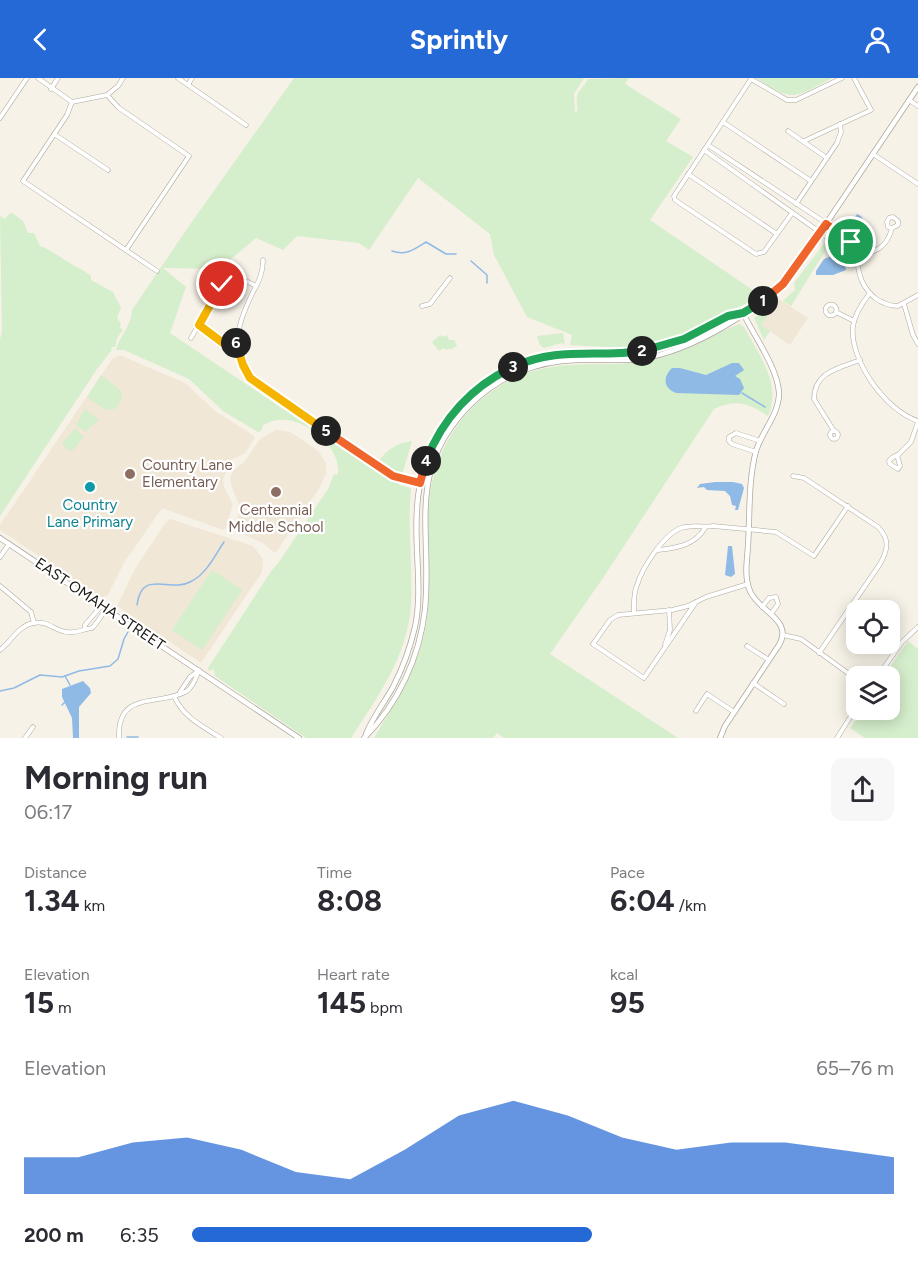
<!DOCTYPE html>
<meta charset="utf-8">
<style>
body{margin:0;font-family:Figtree,sans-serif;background:#f7f7f7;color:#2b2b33;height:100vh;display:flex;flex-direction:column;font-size:22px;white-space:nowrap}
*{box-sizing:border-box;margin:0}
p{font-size:20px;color:#7c7c81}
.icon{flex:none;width:33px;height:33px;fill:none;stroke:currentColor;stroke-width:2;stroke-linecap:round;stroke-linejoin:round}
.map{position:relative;height:660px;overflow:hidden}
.side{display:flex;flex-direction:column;background:#fff;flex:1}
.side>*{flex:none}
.controls{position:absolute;left:846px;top:522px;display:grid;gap:12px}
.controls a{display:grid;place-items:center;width:54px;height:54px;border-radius:12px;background:#fff;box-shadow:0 3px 15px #0003;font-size:30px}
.pin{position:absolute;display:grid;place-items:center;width:51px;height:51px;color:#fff;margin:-26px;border:3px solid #fff;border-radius:50%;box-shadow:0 2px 6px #0007}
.km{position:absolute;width:30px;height:30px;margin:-15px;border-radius:50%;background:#222;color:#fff;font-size:16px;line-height:30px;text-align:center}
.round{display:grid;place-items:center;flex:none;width:63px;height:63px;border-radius:12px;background:#f7f7f7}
.head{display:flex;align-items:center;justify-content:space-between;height:102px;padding:0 24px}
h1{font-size:33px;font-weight:700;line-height:45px}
.metrics{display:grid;grid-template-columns:repeat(3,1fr);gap:9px;height:102px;padding:6px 24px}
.metrics div{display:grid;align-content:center}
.metrics b{font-size:30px;font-weight:700}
.metrics small{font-size:16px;font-weight:400}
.metrics p{font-size:16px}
.chart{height:168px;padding:12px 24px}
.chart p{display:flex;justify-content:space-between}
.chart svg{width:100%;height:108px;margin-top:6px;fill:#2469d5;opacity:.7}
ul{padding:0 24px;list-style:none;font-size:20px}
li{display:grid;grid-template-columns:96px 72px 1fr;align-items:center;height:45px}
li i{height:15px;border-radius:8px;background:#2469d5}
header{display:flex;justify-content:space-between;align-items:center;height:78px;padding:0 24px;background:#2469d5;color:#fff;font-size:27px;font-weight:700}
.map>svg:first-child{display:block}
</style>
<header><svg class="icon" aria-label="back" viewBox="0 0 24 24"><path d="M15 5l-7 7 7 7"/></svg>Sprintly<svg class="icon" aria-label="person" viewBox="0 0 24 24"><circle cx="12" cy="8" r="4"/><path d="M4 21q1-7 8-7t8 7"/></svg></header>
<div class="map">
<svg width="918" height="660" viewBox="0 0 918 660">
<rect width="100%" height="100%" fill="#f7f2e7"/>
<!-- built -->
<g fill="#f0e7d6">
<path d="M779,221L808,240L790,267L761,247Z"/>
<path d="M120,277L185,305L215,333L254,358V361L245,375L231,382L227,390L223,402L224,409L233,426L226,450L223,452L162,430L125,483L108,517L102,520L0,452V447L113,280Z"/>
<path d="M276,352L290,354L306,364L320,375L326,386V395L320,409L277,473L274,475L263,465L235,453L240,429L231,407L230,399L233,393L245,383L260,361Z"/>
<path d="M170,441L253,468L263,481L262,494L258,500L201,585L117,528L136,489L166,444Z"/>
</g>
<!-- green -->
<g fill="#d5eecb">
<path d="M294,0H584L574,16L575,34L578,33C574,11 580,16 588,1L629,0L625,6L681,41L666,63L693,79L650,142L754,213L747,225L676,259L648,267L622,270L570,267L572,257L527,239L494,177L490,156L418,100L369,172L359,165L297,158L283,172L256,160L219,191L163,190L186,209L170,255L386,400L388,393L380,381C389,370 398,365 412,363L399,407L411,410C407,449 413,487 411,526C408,578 378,618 351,660H306L215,598L214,591L209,593L208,590L272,492L279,484L328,411L334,396L336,397L338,396C341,370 310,344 286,342C277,341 270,344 263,347L261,353L258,354L223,333L189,301L124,272H116C120,257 132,247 132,232L189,148Z"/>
<path d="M756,0H832C794,20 794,25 756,0Z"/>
<path d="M12,135L23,143L28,155H34L40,168C52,172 59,179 70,185C76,189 84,192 91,198V202L113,214L121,230L117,240L121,246L120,249L123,252L117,260L115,269H112L111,273L97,291L0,438V261L2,253L0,138L5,141L9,136Z"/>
<path d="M826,163L827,166L795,206L826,168L827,170L791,228L783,223L795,212L794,205Z"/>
<path d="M779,221L761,247L770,253L764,262L754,240Z"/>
<path d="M740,246L744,249C759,277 782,306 768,338C750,326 735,320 714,331L603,500L550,576L678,660H504L497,655L493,660H374C397,622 421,586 427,541C431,510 427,477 427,446C428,384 456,327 515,300C562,278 604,292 652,282C684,275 710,256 740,246Z"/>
<path d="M563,255L565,267L562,265L544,270L540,267L537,258Z"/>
<path d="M440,257L443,259L447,257L449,262H454L457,268L450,272L449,270L446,272L444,270L439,273L432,264Z"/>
<path d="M101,297L121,313L122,321L115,331L106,332L87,319Z"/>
<path d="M85,331L99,342L85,354L76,347Z"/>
<path d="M75,350L84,359L71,374L62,366Z"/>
<path d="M212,492L242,512L202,572L172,552Z"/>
<path d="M908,563L918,571V660H865L850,650L863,632H890V598H884Z"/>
</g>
<!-- water -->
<g fill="#8fbae6">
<path d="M857,136C863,138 866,145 862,151L857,152L852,150L850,146Z"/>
<path d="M834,177L844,183L846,192L833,197H816V193L824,181Z"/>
<path d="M732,285H739L744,292L735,298L740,301L744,310L739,317L676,315C664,310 662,300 672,290H680L706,297Z"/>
<path d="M715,404H733L742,406L744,410L738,432H735L736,428L732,427L730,418L725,413L707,412L704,409L697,410L700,406Z"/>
<path d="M728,468H732L735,496L731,499L725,497Z"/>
<path d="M83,603L90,610L91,615L79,629V660H73L72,640L62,619V611Z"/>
</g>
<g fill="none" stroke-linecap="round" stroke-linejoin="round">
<!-- stream -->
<g stroke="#8fbae6" stroke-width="1.5">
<path d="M392,173C406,178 415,171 426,164L446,176H456"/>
<path d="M471,183L487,197V205"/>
<path d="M742,315L765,329"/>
<path d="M137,527C142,490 170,515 190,504C206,497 215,477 224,464"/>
<path d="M65,598L70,607"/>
<path d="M0,613L14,610L40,597L62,599L79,593L110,588L118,581L124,561L129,552"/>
<path d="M62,627L65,624"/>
<path d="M127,659H138"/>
</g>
<!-- street casing -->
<g stroke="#aea99f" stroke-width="5">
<g id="street">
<path d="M38,0L72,24L107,17L119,30L189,78L126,172"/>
<path d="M178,0L246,47"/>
<path d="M751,1L674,118L675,122L756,176L764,174L792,135"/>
<path d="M751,1L787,22H796L842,0"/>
<path d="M188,7L192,0"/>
<path d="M51,11L58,0"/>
<path d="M107,17L118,8L123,0"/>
<path d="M909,22L918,28"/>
<path d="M72,24L67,37L23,103L157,193"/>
<path d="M0,40L27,0"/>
<path d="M723,44L811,103"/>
<path d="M788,53L827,80"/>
<path d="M54,56L108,92"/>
<path d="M804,63L871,32L854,0"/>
<path d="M708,67L847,159C864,178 850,199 875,220C882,225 889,228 898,228L918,217"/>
<path d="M704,72L855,179"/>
<path d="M873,76L918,106"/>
<path d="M688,96L777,156"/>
<path d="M796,126L837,65L841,54L840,46"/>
<path d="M856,179C874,174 887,171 892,150L898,147V143L893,139L889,140L887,144L888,149L892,150"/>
<path d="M263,182C263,195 259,203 253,214C237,247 231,265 250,300L393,398L420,405"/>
<path d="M870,215C862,225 855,235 853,248C849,282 886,333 918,343"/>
<path d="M904,226L913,257L918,266"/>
<circle cx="831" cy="232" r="5.5"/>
<path d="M422,228L430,226L450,200"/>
<path d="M836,234L854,243"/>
<path d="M199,247L223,265H237"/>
<path d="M191,260L225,201H242L256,208"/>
<circle cx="834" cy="357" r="4"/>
<path d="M834,353L814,321C814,294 839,290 860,282"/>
<path d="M756,374L732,366L729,363V359L736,355L760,363"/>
<path d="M897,377L900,388L898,391L890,386L889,383C892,379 894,378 898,377L911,364L918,344"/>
<path d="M793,398L804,400L878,449C890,461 888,472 880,486L819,575"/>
<path d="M658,472C677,470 695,467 705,450"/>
<path d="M0,479L9,466"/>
<path d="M0,508L31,534L34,545"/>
<path d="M696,524L644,600L593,566L610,542L618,537L672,532L688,528L706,519L748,506"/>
<path d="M762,529L769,520L776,519L778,526L771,536"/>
<path d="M634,535C634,525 633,516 637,507C642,490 664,456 681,450C693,446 702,450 713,448L776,454L814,478L848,428"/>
<path d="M85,551V547L102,527"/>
<path d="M783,557L801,561L856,601"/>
<path d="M665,567L670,552L669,532"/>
<path d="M747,568L769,582"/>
<path d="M0,572C11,564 18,548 33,545C52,541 58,561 83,552C83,552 91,550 92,550C97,546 102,536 106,531"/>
<path d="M878,598L902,564L918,549"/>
<path d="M753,605L784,626"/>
<path d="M180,614L190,599L198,593"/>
<path d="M174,618C183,639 202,648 221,660"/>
<path d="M696,633L707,616L734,634"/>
<path d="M25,660L33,649"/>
<path d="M119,660C117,611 160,629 187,613C194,608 196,599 199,592"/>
<path d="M837,660L856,630"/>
</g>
</g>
<!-- secondary casing -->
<g stroke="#aea99f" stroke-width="6">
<g id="secondary">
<path d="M0,460L299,660"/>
<path d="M366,656C373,639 384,625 393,609C403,590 410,570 415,549C423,511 414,471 417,431C420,365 463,306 526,284C569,269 613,280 657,270C686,263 711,242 740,236"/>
<path d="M364,660C398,626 420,579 425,531C433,452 404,393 471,326C499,298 537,283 577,282C598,281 619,283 640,281C693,273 764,230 797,189L918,9"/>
<path d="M720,660L725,648L779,567C794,542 758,533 750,513C744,499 747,483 748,468C750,437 748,403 756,373C762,353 780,335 779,314C777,289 754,258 743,235"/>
</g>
</g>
<!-- street -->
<use href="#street" stroke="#fff" stroke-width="4"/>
<!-- secondary -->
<use href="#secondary" stroke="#fff" stroke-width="4.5"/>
</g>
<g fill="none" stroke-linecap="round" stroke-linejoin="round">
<!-- split-1 casing -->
<g stroke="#fff" stroke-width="12">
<path id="split-1" d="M763,223L783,206L826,146L851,164"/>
</g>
<!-- split-2 casing -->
<g stroke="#fff" stroke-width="12">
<path id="split-2" d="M642,273L684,261L728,238L743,235L763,223"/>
</g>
<!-- split-3 casing -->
<g stroke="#fff" stroke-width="12">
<path id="split-3" d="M513,289C559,268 596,280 642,273"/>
</g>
<!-- split-4 casing -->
<g stroke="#fff" stroke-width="12">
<path id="split-4" d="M426,383C442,341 472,308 513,289"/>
</g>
<!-- split-5 casing -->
<g stroke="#fff" stroke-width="12">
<path id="split-5" d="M326,353L393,398L420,405L426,383"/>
</g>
<!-- split-6 casing -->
<g stroke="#fff" stroke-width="12">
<path id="split-6" d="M236,265L243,287L250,300L326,353"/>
</g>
<!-- split-7 casing -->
<g stroke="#fff" stroke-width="12">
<path id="split-7" d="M222,206L199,247L223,265H236"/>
</g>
<!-- split-1 -->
<use href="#split-1" stroke="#f0652b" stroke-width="8"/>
<!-- split-2 -->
<use href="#split-2" stroke="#22a559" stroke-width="8"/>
<!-- split-3 -->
<use href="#split-3" stroke="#22a559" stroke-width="8"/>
<!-- split-4 -->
<use href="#split-4" stroke="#22a559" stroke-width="8"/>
<!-- split-5 -->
<use href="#split-5" stroke="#f0652b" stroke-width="8"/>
<!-- split-6 -->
<use href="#split-6" stroke="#f5b400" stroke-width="8"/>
<!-- split-7 -->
<use href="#split-7" stroke="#f5b400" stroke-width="8"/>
</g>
<!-- markers -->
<g fill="#8d6e63" stroke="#fff" stroke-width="2">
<circle cx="130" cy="396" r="6"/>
<circle cx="276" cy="414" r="6"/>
</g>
<circle fill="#0f9aa8" stroke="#fff" stroke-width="2" cx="90" cy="409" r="6"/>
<g text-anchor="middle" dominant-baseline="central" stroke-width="4.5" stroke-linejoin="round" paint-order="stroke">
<!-- education labels -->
<g font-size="15" fill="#785e54" stroke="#fff" text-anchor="start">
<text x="142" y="387">Country Lane<tspan x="142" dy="17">Elementary</tspan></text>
<text x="276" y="432" text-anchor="middle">Centennial<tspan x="276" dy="17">Middle School</tspan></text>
</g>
<!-- culture labels -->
<g font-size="15" fill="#0d838f" stroke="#fff">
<text x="90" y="427">Country<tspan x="90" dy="17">Lane Primary</tspan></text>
</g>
<!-- street labels -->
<g font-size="15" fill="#1b1915" stroke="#fff">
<text transform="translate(100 526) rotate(34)">EAST OMAHA STREET</text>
</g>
</g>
</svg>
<div class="controls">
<a><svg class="icon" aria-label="locate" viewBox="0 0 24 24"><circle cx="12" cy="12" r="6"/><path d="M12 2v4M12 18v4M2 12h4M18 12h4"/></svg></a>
<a><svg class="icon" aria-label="layers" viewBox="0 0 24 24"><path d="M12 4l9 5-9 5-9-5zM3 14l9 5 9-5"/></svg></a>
</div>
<div class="pin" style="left:851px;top:164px;background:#1e9e55"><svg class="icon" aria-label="arrive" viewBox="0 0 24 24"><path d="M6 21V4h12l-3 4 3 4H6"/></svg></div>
<div class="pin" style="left:222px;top:206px;background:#d93025"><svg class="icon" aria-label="check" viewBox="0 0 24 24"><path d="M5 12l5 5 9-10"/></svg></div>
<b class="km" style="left:763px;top:223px">1</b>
<b class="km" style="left:642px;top:273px">2</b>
<b class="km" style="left:513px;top:289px">3</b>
<b class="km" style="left:426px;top:383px">4</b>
<b class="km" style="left:326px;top:353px">5</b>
<b class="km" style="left:236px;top:265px">6</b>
</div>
<section class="side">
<div class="head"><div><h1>Morning run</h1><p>06:17</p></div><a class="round"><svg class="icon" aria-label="share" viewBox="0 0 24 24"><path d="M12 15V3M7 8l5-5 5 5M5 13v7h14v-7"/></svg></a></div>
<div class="metrics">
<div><p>Distance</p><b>1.34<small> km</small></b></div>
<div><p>Time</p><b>8:08</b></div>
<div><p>Pace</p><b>6:04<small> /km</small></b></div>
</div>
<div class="metrics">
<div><p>Elevation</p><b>15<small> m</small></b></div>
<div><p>Heart rate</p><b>145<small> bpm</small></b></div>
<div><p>kcal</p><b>95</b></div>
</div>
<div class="chart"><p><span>Elevation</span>65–76 m</p>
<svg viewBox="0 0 160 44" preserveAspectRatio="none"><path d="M0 44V29L10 29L20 23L30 21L40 26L50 35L60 38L70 26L80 12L90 6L100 12L110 21L120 26L130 23L140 23L150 26L160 29V44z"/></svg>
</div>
<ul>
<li><b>200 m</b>6:35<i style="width:57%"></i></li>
</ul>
</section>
